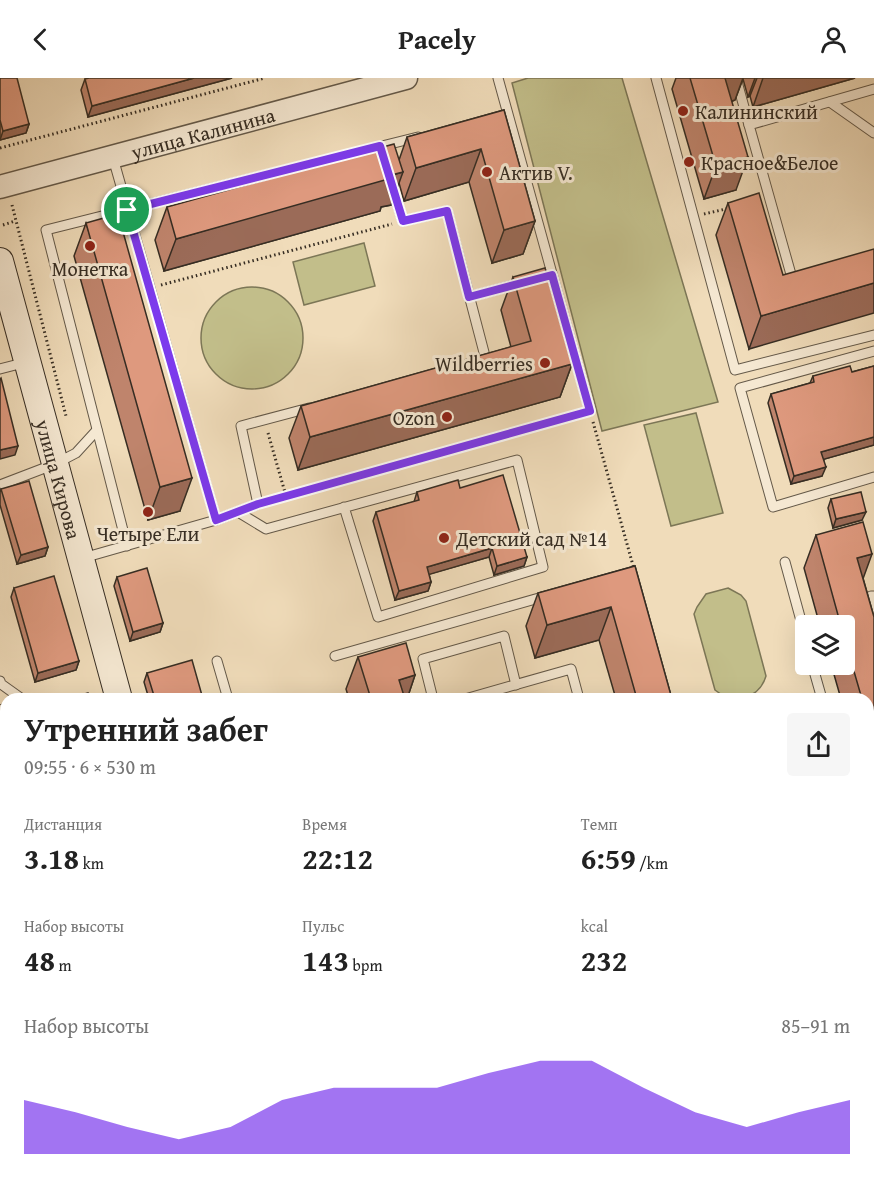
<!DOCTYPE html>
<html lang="ru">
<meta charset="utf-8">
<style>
body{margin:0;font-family:"Gentium Book Plus",serif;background:#f6f6f6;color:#222;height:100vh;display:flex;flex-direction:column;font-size:22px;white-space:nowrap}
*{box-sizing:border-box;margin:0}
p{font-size:20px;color:#767676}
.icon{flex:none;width:33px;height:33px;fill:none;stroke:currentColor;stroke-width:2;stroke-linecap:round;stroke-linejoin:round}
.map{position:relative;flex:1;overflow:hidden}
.drawer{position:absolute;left:0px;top:615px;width:874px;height:486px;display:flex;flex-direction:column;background:#fff;border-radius:18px 18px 0 0;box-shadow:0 6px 24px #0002}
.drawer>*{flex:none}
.controls{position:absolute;left:795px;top:537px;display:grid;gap:12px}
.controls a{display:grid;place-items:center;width:60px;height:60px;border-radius:6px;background:#fff;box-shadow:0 6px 24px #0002;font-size:30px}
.pin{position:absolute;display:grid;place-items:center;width:51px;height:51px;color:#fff;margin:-26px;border:3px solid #fff;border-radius:50%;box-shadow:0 2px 6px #0007}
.round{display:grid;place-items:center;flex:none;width:63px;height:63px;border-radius:6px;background:#f6f6f6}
.overview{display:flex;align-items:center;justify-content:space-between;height:102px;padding:0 24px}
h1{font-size:33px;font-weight:800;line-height:45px}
.metrics{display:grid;grid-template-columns:repeat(3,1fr);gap:9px;height:102px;padding:6px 24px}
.metrics div{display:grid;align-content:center}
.metrics b{font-size:30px;font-weight:800}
.metrics small{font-size:16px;font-weight:400}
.metrics p{font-size:16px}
.chart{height:168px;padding:12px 24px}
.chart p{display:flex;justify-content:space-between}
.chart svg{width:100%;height:108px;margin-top:6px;fill:#7c3aed;opacity:.7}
header{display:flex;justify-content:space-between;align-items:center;height:78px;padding:0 24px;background:#fff;font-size:27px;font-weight:800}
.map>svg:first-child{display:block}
</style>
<header><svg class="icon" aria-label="back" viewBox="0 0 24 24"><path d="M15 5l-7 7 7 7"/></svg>Pacely<svg class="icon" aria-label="person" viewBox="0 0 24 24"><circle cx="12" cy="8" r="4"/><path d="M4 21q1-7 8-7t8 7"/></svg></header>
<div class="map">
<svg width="874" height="1101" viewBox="0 0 874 1101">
<rect width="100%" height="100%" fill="#f0dcba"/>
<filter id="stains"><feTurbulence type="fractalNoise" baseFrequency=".00333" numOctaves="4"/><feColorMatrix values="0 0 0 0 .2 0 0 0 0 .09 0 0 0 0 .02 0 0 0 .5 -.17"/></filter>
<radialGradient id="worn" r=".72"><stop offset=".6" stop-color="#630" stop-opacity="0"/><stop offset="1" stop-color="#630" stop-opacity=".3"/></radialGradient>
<!-- green -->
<g fill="#c2be8a" stroke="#7c7656" stroke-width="1.5">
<path d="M528,0H622L718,324L602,353L512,5Z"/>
<path d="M364,165L375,208L304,227L293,184Z"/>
<circle cx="252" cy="260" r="51"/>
<path d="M696,335L723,435L671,448L644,347Z"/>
<path d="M728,510L741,517L746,523L766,598C759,621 733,627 715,612L694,536L697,529L706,516Z"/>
</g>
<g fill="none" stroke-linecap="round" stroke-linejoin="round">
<!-- service casing -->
<g stroke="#645949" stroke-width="11">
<g id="service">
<path d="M498,0L590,333"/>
<path d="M656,0L735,292L874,257"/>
<path d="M736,0L749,47"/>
<path d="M830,24L874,55"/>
<path d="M113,80L216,442"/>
<path d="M391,105L403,143L447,133L486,282L482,283"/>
<path d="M797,199L792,200L749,47L874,11"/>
<path d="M469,219L521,205"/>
<path d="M874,273L740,310L773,429L874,399"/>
<path d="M0,291L27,284"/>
<path d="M0,407L55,386L76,375L97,352"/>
<path d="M238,434L266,451L517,382L543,489L378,539L344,429"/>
<path d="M127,468L46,152L418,59"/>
<path d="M83,480L216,442L258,426L241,348L309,330"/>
<path d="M785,484L806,561"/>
<path d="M874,518H871L874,532"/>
<path d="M335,578L546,518"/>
<path d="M217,583L228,621"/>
<path d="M812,586L822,621"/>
<path d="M0,603L1,606L22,621"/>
<path d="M433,621L423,581L504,558L516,607"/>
<path d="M465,621L571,591L579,621"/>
<path d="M0,632L6,630"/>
<path d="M0,725H6"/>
<path d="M128,1095L132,1101"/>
<path d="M345,1095L346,1101"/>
<path d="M145,1101L149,1095"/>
</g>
</g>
<!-- minor casing -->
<g stroke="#645949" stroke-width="20">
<g id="minor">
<path d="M868,739L874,738"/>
<path d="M868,939L874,946"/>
<path d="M0,996L6,994"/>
<path d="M671,1095L676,1101"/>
</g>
</g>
<!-- tertiary casing -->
<g stroke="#645949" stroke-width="25">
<g id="tertiary">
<path id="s1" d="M0,109L406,0"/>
</g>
</g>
<!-- secondary casing -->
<g stroke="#362d23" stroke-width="28">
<g id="secondary">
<path id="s2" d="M0,183L119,621"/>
<path d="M250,1095L251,1101"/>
</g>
</g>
<!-- path -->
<g stroke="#362d23" stroke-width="3" stroke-dasharray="1.5 3" stroke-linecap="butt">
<path d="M0,70L265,0"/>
<path d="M12,127L66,338"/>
<path d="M704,136L730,130"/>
<path d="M3,147L15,143"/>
<path d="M161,207L392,146"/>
<path d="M593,344L634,491"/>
<path d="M268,355L286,418"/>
<path d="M269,423L577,337"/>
</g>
<!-- service -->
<use href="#service" stroke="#f5e8d2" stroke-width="9"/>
<!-- minor -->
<use href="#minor" stroke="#f5e8d2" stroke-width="18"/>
<!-- tertiary -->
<use href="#tertiary" stroke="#f5e8d2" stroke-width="22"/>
<!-- secondary -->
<use href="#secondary" stroke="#f5e8d2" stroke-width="26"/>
</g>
<!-- wall -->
<g fill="#bf846c" stroke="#362d23" stroke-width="1.5">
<path d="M0,0L29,46L26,55L0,62Z"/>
<path d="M232,0L88,39L81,12L85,1Z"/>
<path d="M676,0H855L753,29L750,18L748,19L743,1L735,22L731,24L736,112L704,121L672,11Z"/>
<path d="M504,32L535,143L523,176L492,185L469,104L404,123L399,105L391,127L381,129L380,133L164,193L155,162L167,129L399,82L407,59Z"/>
<path d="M728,125L783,197L749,271L716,157Z"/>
<path d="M86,145L180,433L148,442L74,178Z"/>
<path d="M513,199L572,286L560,319L298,392L289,360L301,328L511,269L501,232Z"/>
<path d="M874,288V367L824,381L822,398L791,406L768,325L771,316L810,305L813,298L852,294Z"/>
<path d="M460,410L527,479L524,488L494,497L489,479L429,496L431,504L428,513L395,522L373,443L376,434L414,424L417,414Z"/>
<path d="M1,411L48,469L45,478L17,486L0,427V414Z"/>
<path d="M831,421L862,442L833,450L828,430Z"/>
<path d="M816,457L863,500L874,539V680L868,681V621H841L831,586H844V548H820L804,490Z"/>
<path d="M635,488L672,621H616L599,562L535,580L526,548L538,515Z"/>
<path d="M117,499L163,545L160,554L130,563L114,508Z"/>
<path d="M14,510L79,583L76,592L35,604L11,519Z"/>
<path d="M358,579L415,597L407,621H349L346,611Z"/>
<path d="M147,595L203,621H149L144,604Z"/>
<path d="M6,632V679L0,657V634Z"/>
<path d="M874,905V922L869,915L872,906Z"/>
<path d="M89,1095H106L107,1101H89Z"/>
<path d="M166,1095H221L222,1101H168Z"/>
<path d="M282,1095H337L338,1101H284Z"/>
<path d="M546,1095H588L587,1098L582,1101H550Z"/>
<path d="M603,1095H639L638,1096L641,1101H602L601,1100Z"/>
<path d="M711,1095H757L747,1101H709Z"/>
<path d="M767,1095H811L800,1101H770Z"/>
</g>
<!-- shaded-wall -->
<g fill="#9b6b58" stroke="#362d23" stroke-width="1.5">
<path d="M194,0H232L88,39L92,28Z"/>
<path d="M722,0H743L735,22L712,29Z"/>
<path d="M755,0H757L750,18L748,19Z"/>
<path d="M763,0H855L753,29Z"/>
<path d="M29,46L26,55L0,62L3,53Z"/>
<path d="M481,71L469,104L404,123L416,90Z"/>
<path d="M748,79L736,112L704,121L716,88Z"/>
<path d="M403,94L391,127L381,129L380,133L164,193L176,161Z"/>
<path d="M535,143L523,176L492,185L504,152Z"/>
<path d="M874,205V235L749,271L761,238Z"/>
<path d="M572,286L560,319L298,392L310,359Z"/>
<path d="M874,359V367L818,383L821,374Z"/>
<path d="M18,368L15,377L0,381V372Z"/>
<path d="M826,389L822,398L791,406L794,398Z"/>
<path d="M192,400L180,433L148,442L160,409Z"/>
<path d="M866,434L862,442L833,450L836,441Z"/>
<path d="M48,469L45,478L17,486L21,477Z"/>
<path d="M492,470L489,479L424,498L427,489Z"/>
<path d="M872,476L860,509L857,480Z"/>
<path d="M527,479L524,488L494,497L497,488Z"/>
<path d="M431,504L428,513L395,522L399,513Z"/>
<path d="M611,529L599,562L535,580L547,547Z"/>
<path d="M163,545L160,554L130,563L133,554Z"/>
<path d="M79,583L76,592L35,604L38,595Z"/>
<path d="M415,597L407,621H392L399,602Z"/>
<path d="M874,650V680L868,681V656L870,651Z"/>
<path d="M874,794L873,801L868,803V797Z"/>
<path d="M874,849V856L868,859V851Z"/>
<path d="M16,1095H38L20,1101H0Z"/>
<path d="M576,1095H588L587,1098L582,1101H567Z"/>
<path d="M741,1095H757L747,1101H731Z"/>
<path d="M791,1095H811L800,1101H780Z"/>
</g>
<!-- building -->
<g fill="#de997e" stroke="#362d23" stroke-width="1.5">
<path d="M0,0H17L29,46L3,53L0,42Z"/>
<path d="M89,0H194L92,28L85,1Z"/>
<path d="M690,0H725L748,79L716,88Z"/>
<path d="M504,32L535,143L504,152L481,71L416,90L407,59Z"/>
<path d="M394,66L403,94L391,97L392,100L176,161L167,129Z"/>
<path d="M759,115L783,197L874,171V205L761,238L728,125Z"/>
<path d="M118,136L192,400L160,409L86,145Z"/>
<path d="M545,190L572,286L310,359L301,328L531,263L513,199Z"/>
<path d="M850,288L852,294L874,288V359L821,374L826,389L794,398L771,316L814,304L813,298Z"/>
<path d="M1,300L18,368L0,372V301Z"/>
<path d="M503,397L527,479L497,488L492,470L427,489L431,504L399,513L376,434L419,422L417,414L458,402L460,410Z"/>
<path d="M29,403L48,469L21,477L1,411Z"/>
<path d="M861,414L866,434L836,441L831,421Z"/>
<path d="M863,444L872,476L857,480L874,539V650L870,651L868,645V621H862L844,559V548H841L816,457Z"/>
<path d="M635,488L672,621H637L611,529L547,547L538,515Z"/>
<path d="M147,490L163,545L133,554L117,499Z"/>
<path d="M54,498L79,583L38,595L14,510Z"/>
<path d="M406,565L415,597L399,602L405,621H371L358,579Z"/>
<path d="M192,582L203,621H155L147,595Z"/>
<path d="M88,615L90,621H68Z"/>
<path d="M6,632V658L0,636V634Z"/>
<path d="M874,766V794L868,797V779L871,778L868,772V768Z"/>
<path d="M874,828V849L868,851V830Z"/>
<path d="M6,1046V1095H16L0,1100V1048Z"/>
<path d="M91,1095H106L107,1101H92Z"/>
<path d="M172,1095H221L222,1101H174Z"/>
<path d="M288,1095H337L338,1101H290Z"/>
<path d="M559,1095H576L567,1101H563Z"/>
<path d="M607,1095H637L641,1101H611Z"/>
<path d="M715,1095H741L731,1101H719Z"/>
<path d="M778,1095H791L781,1100Z"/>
</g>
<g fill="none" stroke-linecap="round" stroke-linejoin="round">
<!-- route casing -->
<g stroke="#fff" stroke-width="12">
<path id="route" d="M380,68L403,143L447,133L469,219L552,197L590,333L258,426L216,442L127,132Z"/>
</g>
<!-- route -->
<use href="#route" stroke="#7c3aed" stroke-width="8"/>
</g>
<!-- markers -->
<g fill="#8f2418" stroke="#f5e8d2" stroke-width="2">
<circle cx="683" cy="33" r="6"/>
<circle cx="689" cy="84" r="6"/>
<circle cx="487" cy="94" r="6"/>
<circle cx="90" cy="168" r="6"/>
<circle cx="545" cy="285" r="6"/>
<circle cx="447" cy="339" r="6"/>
<circle cx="148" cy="434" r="6"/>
<circle cx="444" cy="460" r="6"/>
</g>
<g text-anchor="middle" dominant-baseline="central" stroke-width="6" stroke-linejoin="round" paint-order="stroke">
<!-- poi labels -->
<g font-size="20" fill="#362d23" stroke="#f5e8d2" text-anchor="start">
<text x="695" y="33">Калининский</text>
<text x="701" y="84">Красное&amp;Белое</text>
<text x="499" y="94">Актив V.</text>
<text x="90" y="190" text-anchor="middle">Монетка</text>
<text x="533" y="285" text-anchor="end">Wildberries</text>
<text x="435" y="339" text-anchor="end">Ozon</text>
<text x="148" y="455" text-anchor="middle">Четыре Ели</text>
<text x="456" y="460">Детский сад №14</text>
</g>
<!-- street labels -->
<g font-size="20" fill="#362d23" stroke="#f5e8d2">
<text stroke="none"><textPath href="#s1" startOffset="210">улица Калинина</textPath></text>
<text stroke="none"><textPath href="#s2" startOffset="226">улица Кирова</textPath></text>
</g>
</g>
<rect width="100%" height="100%" filter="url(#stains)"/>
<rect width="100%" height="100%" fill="url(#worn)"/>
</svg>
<div class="controls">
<a><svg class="icon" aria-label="layers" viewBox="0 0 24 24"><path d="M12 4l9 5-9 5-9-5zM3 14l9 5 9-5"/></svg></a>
</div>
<div class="pin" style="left:127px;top:132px;background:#1e9e55"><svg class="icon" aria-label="arrive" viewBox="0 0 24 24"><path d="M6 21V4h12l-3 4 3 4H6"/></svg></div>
<section class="drawer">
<div class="overview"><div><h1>Утренний забег</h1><p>09:55 · 6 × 530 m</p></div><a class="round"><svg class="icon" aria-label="share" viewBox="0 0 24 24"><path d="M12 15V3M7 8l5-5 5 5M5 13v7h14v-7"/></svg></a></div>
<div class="metrics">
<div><p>Дистанция</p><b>3.18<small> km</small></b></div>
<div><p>Время</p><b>22:12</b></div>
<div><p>Темп</p><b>6:59<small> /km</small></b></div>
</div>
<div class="metrics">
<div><p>Набор высоты</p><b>48<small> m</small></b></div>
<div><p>Пульс</p><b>143<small> bpm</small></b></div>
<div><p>kcal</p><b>232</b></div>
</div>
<div class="chart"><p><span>Набор высоты</span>85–91 m</p>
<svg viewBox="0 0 160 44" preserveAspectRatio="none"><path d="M0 44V22L10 27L20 33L30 38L40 33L50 22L60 17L70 17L80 17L90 11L100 6L110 6L120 17L130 27L140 33L150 27L160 22V44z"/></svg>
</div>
</section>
</div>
